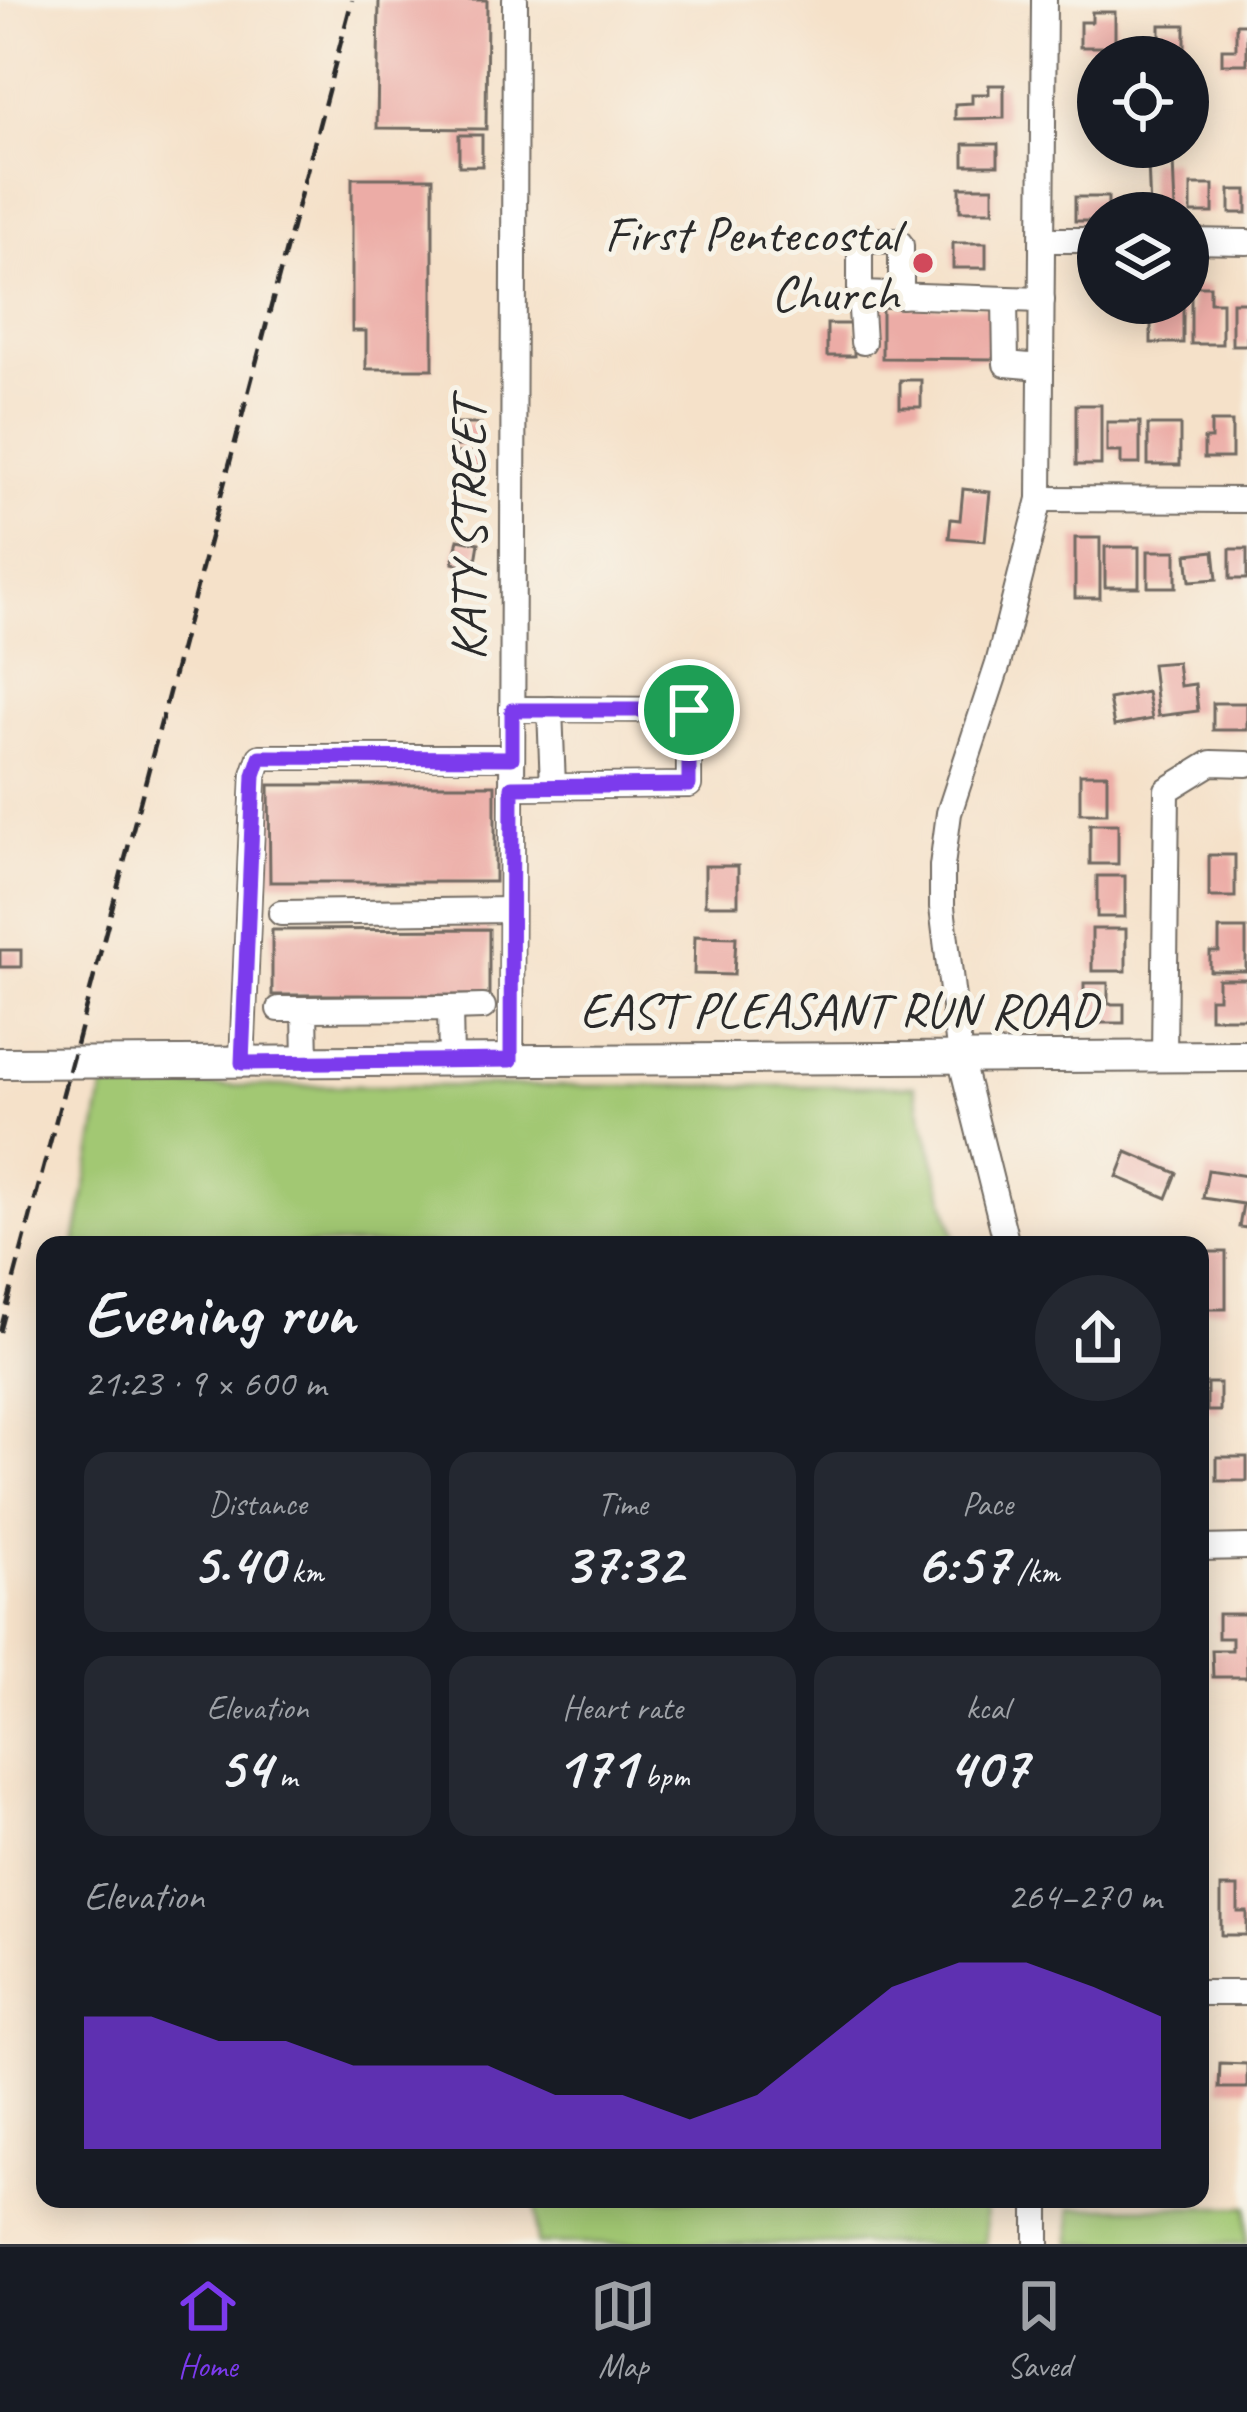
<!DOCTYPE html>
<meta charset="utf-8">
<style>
body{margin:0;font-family:Caveat,sans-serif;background:#242831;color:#f1f3f6;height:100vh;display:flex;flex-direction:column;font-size:45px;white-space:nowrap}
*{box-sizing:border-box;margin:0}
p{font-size:39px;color:#9ea1a6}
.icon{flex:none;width:66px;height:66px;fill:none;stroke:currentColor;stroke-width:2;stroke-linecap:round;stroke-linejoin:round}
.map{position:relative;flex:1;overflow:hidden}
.side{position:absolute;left:36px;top:1236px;width:1173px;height:972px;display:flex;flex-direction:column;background:#171b24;border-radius:24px;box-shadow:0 6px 30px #0003}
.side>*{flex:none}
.controls{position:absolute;left:1077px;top:36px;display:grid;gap:24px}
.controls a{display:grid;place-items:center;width:132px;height:132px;border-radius:50%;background:#171b24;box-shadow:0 6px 30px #0003;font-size:60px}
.pin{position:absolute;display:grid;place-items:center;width:102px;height:102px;color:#fff;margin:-51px;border:6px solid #fff;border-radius:50%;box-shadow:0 3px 12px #0007}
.round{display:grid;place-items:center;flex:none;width:126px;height:126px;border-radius:63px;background:#242831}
.headline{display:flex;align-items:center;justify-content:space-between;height:204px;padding:0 48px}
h1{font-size:66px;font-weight:700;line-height:90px}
.metrics{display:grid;grid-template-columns:repeat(3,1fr);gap:18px;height:204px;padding:12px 48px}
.metrics div{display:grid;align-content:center;border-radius:24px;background:#242831;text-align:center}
.metrics b{font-size:60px;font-weight:700}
.metrics small{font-size:33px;font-weight:400}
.metrics p{font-size:33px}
.chart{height:336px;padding:24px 48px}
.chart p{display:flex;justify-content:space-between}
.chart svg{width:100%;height:216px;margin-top:12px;fill:#7c3aed;opacity:.7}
.tab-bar{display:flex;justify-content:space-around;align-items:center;height:168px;border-top:3px solid #363941;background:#171b24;font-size:33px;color:#9ea1a6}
.tab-bar a{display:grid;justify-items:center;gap:6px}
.tab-bar .on{color:#7c3aed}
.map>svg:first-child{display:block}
</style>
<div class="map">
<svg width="1247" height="2244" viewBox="0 0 1247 2244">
<rect width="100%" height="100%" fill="#f7f3e8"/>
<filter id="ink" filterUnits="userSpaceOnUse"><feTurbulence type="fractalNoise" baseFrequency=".00833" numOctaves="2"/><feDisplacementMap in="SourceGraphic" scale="24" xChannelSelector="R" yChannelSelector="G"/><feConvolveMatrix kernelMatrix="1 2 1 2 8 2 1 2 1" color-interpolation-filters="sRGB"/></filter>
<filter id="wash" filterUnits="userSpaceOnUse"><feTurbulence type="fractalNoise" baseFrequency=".004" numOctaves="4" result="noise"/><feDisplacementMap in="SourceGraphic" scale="48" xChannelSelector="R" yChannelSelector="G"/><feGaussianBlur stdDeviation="2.7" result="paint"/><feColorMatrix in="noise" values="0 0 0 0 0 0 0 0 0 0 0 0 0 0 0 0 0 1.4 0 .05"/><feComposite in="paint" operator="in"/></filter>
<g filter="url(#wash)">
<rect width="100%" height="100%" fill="#f5e1c9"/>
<!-- green -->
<g fill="#a2c873" stroke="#667a4f" stroke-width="3">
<path d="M104,1086H914L957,1245H75Z"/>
<path d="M536,2199H985L986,2244H537Z"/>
<path d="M1247,2207V2244H1071V2208Z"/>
</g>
<g id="blocks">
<!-- building -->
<g fill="#ecaca6">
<path d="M379,0H487L486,129L377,128Z"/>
<path d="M1092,12H1115V47H1080V22H1092Z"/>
<path d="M1236,24H1247V64H1222V49H1236Z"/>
<rect x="1160" y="25" width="25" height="29"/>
<path d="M989,85H1004V118L955,119V104L972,103V94H989Z"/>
<rect x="459" y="135" width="23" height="31"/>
<rect x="964" y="144" width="34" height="21"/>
<path d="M1173,160L1175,211L1150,212L1148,161Z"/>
<path d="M352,178H433V369H366V331H352Z"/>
<rect x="1191" y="185" width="22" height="28"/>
<rect x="960" y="187" width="33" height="24"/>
<rect x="1230" y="190" width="17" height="23"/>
<path d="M1075,197H1108V213H1098V221H1075Z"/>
<rect x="953" y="243" width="33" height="25"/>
<path d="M1191,286H1210V302H1222V344H1191Z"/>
<rect x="1232" y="302" width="15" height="43"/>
<rect x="1151" y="303" width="32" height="40"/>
<path d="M882,307H997V359L882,358Z"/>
<rect x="827" y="324" width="27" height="32"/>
<rect x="900" y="380" width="21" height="27"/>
<rect x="1076" y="405" width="25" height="60"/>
<path d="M1107,422H1140V464H1121V452H1107Z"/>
<path d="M1211,422H1232V458H1204V439H1211Z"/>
<rect x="451" y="424" width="30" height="22"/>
<rect x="1148" y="425" width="32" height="40"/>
<rect x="457" y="453" width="23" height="28"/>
<path d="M963,489L990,492L985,541L949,538L951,519L960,520Z"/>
<rect x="1075" y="538" width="25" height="60"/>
<path d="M458,539L479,543L475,567L453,563Z"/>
<rect x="1105" y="547" width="34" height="40"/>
<rect x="1230" y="549" width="17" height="30"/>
<rect x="1148" y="551" width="28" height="36"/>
<path d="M1214,551L1217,579L1190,581L1187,554Z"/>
<path d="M1177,662L1180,686L1195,684L1198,711L1158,716L1152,664Z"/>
<path d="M1147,692L1152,719L1114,726L1109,699Z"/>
<rect x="1213" y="703" width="34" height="27"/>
<rect x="1080" y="774" width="27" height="39"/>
<path d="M269,785H495V882H270Z"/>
<rect x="1090" y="824" width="28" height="40"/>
<rect x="1209" y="855" width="26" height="42"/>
<rect x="705" y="866" width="33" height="39"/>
<rect x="1097" y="876" width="28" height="41"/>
<path d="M489,929V995H272V930Z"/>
<rect x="1092" y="929" width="34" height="42"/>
<path d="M1219,929H1246V971H1210V952H1219Z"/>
<path d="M695,936L736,937L734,975L694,974Z"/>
<rect x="0" y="950" width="21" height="17"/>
<path d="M1218,979H1247V1018H1210V998H1218Z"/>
<path d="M1084,983H1108V1004H1124V1023H1084Z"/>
<path d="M1127,1152L1177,1173L1167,1198L1117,1177Z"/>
<path d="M1208,1170L1247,1176V1228L1239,1227L1243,1204L1203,1198Z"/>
<rect x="1200" y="1252" width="26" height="57"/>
<rect x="1207" y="1383" width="13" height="28"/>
<rect x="1217" y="1457" width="30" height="24"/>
<path d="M1218,1614H1245L1247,1677H1213L1212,1650H1232V1638H1218Z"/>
<path d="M1221,1887H1238V1912H1247V1935H1221Z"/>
<path d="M1220,2063L1247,2064V2088H1219Z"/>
</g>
</g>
</g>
<g filter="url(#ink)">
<use href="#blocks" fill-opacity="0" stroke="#726b62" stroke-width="3"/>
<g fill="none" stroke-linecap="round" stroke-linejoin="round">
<!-- minor casing -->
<g stroke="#726b62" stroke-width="28">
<g id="minor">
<path d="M1043,240H1098"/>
<path d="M1188,241L1247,242"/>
<path d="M860,294V241L897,240L901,245V296"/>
<path d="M1005,299L1006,364L1041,367"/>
<path d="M863,342L860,294L1042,300"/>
<path d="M1040,499L1247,500"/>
<path d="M550,709L553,786"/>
<path d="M512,787L689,785V710L512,709"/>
<path d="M281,913L511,910"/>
<path d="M450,1008L483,1007"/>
<path d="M279,1009H305"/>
<path d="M1164,1057L1167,790L1211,763L1247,764"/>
<path d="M511,1060L515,0"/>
<path d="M306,1062L305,1009L450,1008L451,1061"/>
<path d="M242,1063L254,775L260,757H512"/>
<path d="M1007,1245L960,1057L942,907V866L949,813L998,664L1040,499L1044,0"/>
<path d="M1200,1548L1247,1547"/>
<path d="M1200,1993H1247"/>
<path d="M1037,2199V2244"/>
</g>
</g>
<!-- major casing -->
<g stroke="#726b62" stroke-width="34">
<path id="major" d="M0,1063L1247,1056"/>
</g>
<!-- minor -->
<use href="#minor" stroke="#fff" stroke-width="24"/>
<!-- major -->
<use href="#major" stroke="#fff" stroke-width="30"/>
<!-- rail -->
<path stroke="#2b2b2b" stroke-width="4.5" stroke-dasharray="18 9" stroke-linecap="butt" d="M0,1332L352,0"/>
</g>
</g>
<g fill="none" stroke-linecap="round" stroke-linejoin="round" filter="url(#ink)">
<!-- route casing -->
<g stroke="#fff" stroke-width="24">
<path id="route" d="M512,710H689V785L512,787L511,1060L242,1063L254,775L260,757L512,758Z"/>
</g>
<!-- route -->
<use href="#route" stroke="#7c3aed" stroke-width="15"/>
</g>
<!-- markers -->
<circle fill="#d1495b" stroke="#f7f3e8" stroke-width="4.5" cx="923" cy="263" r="12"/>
<g text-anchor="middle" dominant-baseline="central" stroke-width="10" stroke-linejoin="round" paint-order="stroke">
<!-- poi labels -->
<g font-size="51" fill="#2b2b2b" stroke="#f7f3e8" text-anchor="end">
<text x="899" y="234">First Pentecostal<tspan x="899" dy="59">Church</tspan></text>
</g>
<!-- street labels -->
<g font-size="51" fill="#2b2b2b" stroke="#f7f3e8">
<text transform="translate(468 530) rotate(-90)">KATY STREET</text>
<text x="839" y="1010">EAST PLEASANT RUN ROAD</text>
</g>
</g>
</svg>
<div class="controls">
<a><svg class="icon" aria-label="locate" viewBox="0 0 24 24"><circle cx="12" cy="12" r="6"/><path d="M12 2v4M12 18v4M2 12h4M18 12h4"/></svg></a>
<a><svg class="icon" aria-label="layers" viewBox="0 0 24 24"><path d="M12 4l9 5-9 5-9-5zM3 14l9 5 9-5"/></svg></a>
</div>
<div class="pin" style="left:689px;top:710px;background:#1e9e55"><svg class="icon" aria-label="arrive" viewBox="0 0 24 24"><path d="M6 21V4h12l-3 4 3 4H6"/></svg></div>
<section class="side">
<div class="headline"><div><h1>Evening run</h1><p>21:23 · 9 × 600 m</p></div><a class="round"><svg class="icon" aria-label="share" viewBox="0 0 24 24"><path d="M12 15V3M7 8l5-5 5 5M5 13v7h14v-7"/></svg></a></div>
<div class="metrics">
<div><p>Distance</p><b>5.40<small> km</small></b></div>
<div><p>Time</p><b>37:32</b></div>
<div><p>Pace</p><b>6:57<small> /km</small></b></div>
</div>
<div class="metrics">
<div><p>Elevation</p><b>54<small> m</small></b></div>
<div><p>Heart rate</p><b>171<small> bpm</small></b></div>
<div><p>kcal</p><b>407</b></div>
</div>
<div class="chart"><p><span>Elevation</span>264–270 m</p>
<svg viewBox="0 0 160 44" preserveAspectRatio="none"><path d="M0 44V17L10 17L20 22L30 22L40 27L50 27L60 27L70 33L80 33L90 38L100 33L110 22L120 11L130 6L140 6L150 11L160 17V44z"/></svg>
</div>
</section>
</div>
<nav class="tab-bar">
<a class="on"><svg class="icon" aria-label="home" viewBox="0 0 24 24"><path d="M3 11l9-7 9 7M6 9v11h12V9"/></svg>Home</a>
<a><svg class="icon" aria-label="map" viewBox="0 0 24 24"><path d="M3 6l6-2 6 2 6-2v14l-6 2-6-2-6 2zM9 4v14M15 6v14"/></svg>Map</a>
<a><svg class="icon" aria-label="saved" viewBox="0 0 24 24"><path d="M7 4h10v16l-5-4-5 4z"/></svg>Saved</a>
</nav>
